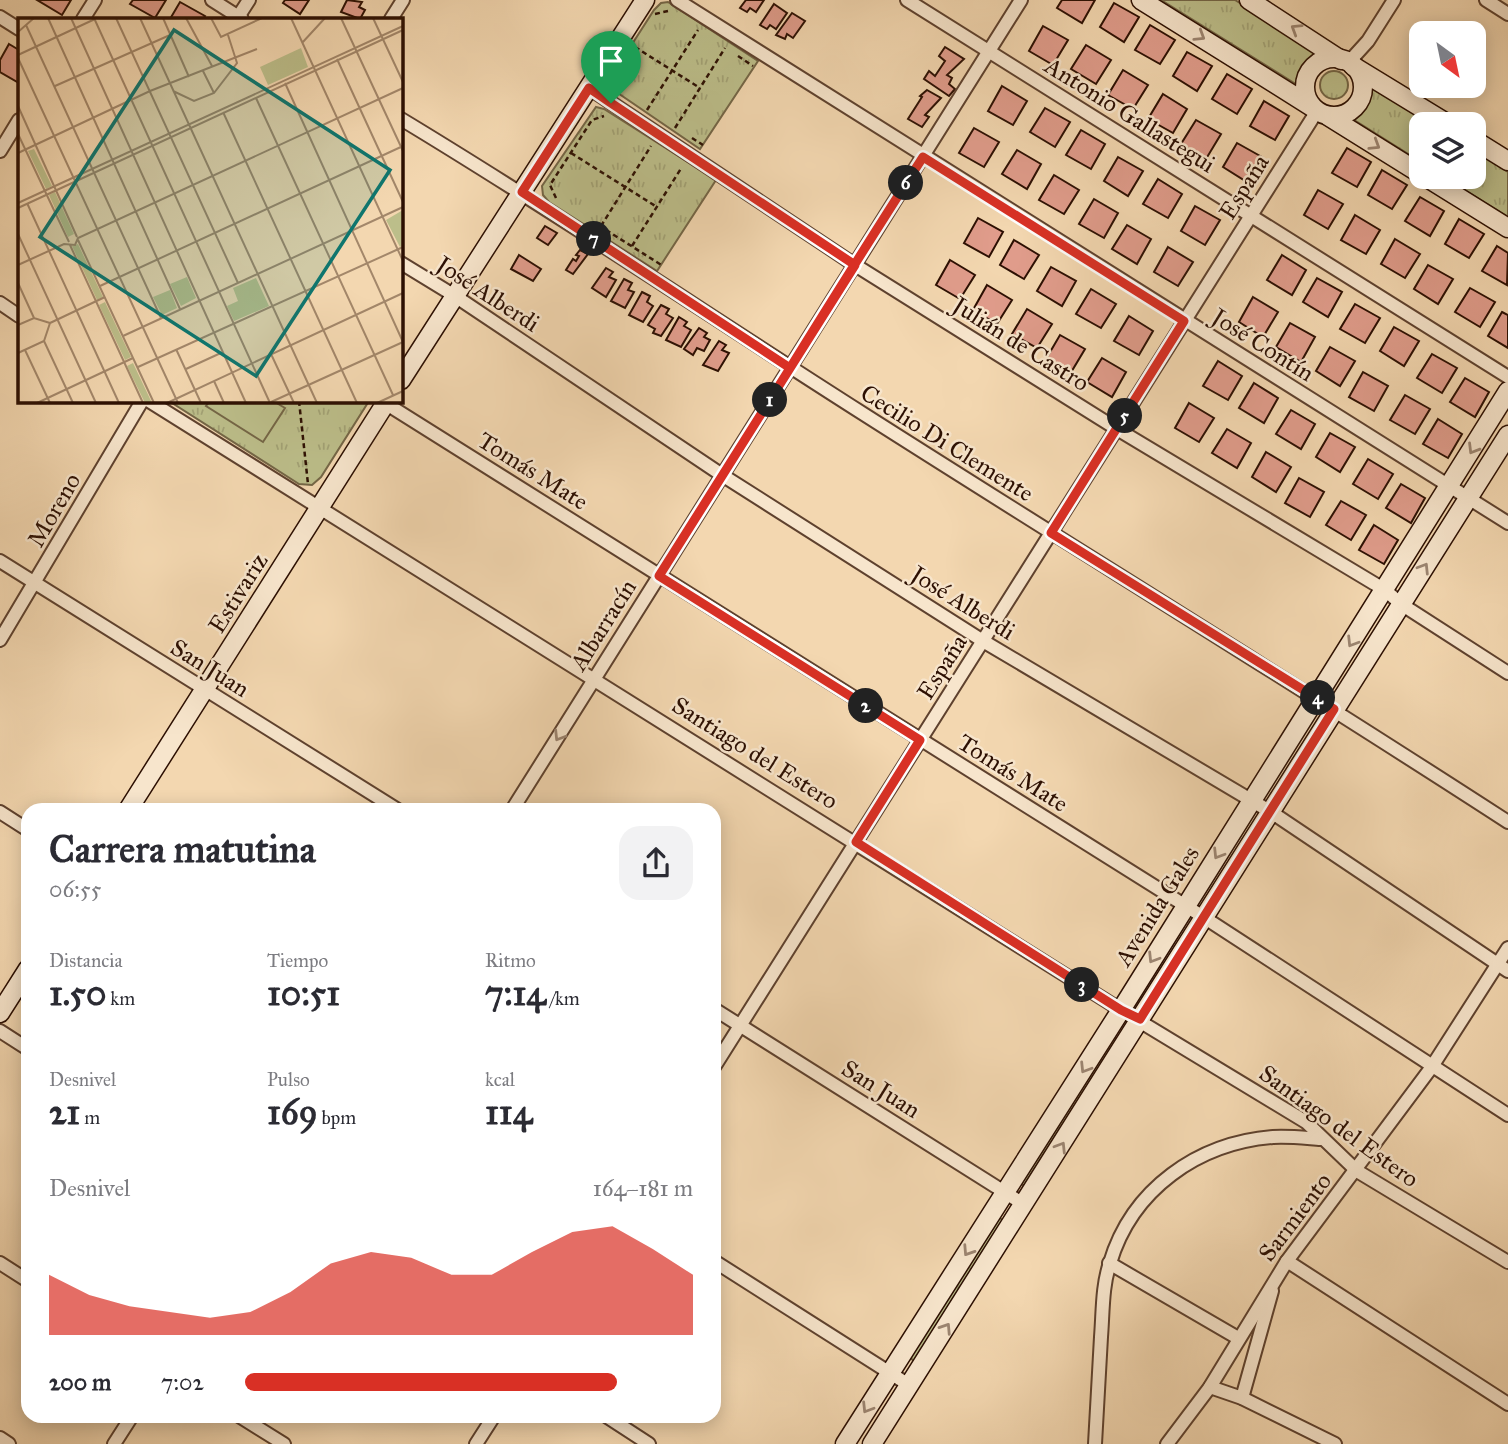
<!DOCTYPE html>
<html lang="es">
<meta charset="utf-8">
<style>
body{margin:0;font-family:"IM FELL Great Primer",serif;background:#f2f2f3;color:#2b2b33;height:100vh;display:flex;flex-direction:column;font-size:26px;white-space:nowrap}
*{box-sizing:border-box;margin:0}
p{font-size:23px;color:#7c7c81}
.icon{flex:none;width:38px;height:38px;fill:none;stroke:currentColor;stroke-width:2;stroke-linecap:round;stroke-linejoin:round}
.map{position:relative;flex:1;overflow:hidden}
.drawer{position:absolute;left:21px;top:803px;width:700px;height:620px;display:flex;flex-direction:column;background:#fff;border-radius:21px;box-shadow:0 4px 18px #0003}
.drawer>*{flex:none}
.needle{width:46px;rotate:147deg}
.buttons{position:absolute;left:1409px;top:21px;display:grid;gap:14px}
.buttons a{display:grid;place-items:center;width:77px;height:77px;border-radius:14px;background:#fff;box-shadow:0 4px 18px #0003;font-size:35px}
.pin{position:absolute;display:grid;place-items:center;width:60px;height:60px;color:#fff;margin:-72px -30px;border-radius:50% 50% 50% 0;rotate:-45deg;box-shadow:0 0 7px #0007}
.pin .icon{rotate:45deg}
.km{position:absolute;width:35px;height:35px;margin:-18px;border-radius:50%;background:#222;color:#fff;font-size:19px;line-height:35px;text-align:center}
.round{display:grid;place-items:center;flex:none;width:74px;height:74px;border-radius:21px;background:#f2f2f3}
.overview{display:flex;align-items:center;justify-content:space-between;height:119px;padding:0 28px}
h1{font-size:38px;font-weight:700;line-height:52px}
.metrics{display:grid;grid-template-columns:repeat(3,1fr);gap:10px;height:119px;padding:7px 28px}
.metrics div{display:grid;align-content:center}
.metrics b{font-size:35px;font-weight:700}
.metrics small{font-size:19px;font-weight:400}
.metrics p{font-size:19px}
.chart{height:196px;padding:14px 28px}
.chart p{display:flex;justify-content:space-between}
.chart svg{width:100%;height:126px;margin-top:7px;fill:#d93025;opacity:.7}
ul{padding:0 28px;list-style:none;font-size:23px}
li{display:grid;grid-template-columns:112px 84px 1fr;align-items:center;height:52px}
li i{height:18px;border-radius:9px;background:#d93025}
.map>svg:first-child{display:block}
</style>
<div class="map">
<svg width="1508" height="1444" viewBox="0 0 1508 1444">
<defs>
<pattern id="grass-tufts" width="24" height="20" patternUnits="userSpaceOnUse" patternTransform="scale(1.75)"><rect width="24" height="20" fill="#bcbe8a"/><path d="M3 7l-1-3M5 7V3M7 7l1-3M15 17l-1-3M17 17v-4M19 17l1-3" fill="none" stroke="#a2a275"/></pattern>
</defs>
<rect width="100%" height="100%" fill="#f3d7b0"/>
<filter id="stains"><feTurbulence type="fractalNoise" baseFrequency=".00286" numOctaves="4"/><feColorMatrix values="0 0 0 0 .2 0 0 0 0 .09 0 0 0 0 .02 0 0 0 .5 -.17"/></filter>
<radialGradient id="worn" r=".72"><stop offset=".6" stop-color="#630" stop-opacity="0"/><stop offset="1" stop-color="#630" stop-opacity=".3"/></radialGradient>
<!-- grass -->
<g fill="url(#grass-tufts)" stroke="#746646" stroke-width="2">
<path d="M1161,0H1235L1320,53L1304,67L1299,86Z"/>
<path d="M668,2L758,61L700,149L609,87V80L654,10L661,3Z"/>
<circle cx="1334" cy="85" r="14"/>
<path d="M1371,85L1433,124H1421V162L1351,118L1365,105Z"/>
<path d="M596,107L604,109L716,180L657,271L549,202L543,195L542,186Z"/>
<path d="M1474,150L1508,172V217L1444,177H1474Z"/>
<path d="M169,401H369L321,477L312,485L299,484Z"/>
<path d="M1113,1036L1118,1039L1026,1187L1020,1183Z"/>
<path d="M998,1217L1003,1220L914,1361L909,1357Z"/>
</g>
<!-- garden -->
<path fill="#bcbe8a" stroke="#746646" stroke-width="2" d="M210,401H273L285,408L263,442L206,406Z"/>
<!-- building -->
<g fill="#e09c8b" stroke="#2c0f02" stroke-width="2">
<path d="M37,0H71L62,15Z"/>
<path d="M133,0H166L155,18L130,4Z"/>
<path d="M285,0H309L300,14L283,3Z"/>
<path d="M347,0L362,2L359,7L365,10L360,19L341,12Z"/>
<path d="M746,0H764L756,12L750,8L747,12L740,8Z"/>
<path d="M1062,0H1095L1082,23L1057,8Z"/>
<path d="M180,2L205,16L203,19H170Z"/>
<path d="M1114,3L1139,17L1124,42L1100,27Z"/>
<path d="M774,4L787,13L776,29L770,25L767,29L760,25Z"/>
<path d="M792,13L805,21L793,38L787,34L785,39L776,35Z"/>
<path d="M1150,25L1175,40L1160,64L1135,50Z"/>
<path d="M1043,26L1068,40L1053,65L1029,51Z"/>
<path d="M9,44L19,50V83L0,72V60Z"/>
<path d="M1086,45L1111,60L1096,84L1071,69Z"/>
<path d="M945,47L964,59L947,75L952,78L949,84L955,89L949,96L924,79L929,71L935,76L945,61L939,56Z"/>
<path d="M1187,52L1212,66L1197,91L1173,76Z"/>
<path d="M1123,70L1148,85L1133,109L1108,95Z"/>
<path d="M1227,74L1252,89L1237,114L1212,99Z"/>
<path d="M1002,86L1027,101L1013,125L988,111Z"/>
<path d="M927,90L941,98L925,115L929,117L922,127L908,119L922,97L920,96Z"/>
<path d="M1163,94L1187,109L1173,133L1148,119Z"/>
<path d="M1264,101L1289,116L1275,140L1250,126Z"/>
<path d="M1045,108L1070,122L1055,147L1030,132Z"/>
<path d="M1196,120L1221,134L1206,159L1181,144Z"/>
<path d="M974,128L999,142L984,167L959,153Z"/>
<path d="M1081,130L1105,144L1091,169L1066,155Z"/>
<path d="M1237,143L1262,157L1247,182L1223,167Z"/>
<path d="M1347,148L1371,162L1357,187L1332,173Z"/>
<path d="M1017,150L1041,164L1027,189L1002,174Z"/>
<path d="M1118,157L1143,171L1128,196L1104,181Z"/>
<path d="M1382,170L1407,185L1392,209L1368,195Z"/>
<path d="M1054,175L1079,190L1064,214L1039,200Z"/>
<path d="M1158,179L1182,194L1168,218L1143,204Z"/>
<path d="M1318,190L1343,204L1328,229L1304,215Z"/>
<path d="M1420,197L1444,211L1430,236L1405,221Z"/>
<path d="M1094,199L1118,213L1104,238L1079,224Z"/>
<path d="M1195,206L1220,220L1205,245L1181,231Z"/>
<path d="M1355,215L1380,230L1366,254L1341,240Z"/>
<path d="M978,218L1003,232L989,257L964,243Z"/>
<path d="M1459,219L1484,234L1469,258L1445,244Z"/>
<path d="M1127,225L1151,239L1137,264L1112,249Z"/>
<path d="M545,226L557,233L548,245L537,238Z"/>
<path d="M1395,239L1420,254L1405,278L1381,264Z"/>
<path d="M1014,240L1039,255L1024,279L1000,265Z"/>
<path d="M1497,246L1508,253L1507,285L1482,271Z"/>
<path d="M1168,247L1193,262L1178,286L1154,272Z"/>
<path d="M580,250L588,254L573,274L566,270L573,259L576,261L579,256L576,255Z"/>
<path d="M519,255L541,269L533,281L511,269Z"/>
<path d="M1282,255L1306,270L1292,295L1267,280Z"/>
<path d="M950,260L975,275L960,299L936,285Z"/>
<path d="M1428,265L1453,279L1438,304L1414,289Z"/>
<path d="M1051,267L1076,281L1062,306L1037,291Z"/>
<path d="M606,268L613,272L609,277L616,280L606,297L592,288Z"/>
<path d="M1317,278L1342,292L1328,317L1303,302Z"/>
<path d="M624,279L632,283L628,290L634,292L625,308L611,301Z"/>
<path d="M987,285L1012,300L997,324L973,310Z"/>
<path d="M1470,288L1495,302L1480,327L1455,312Z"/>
<path d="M1091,289L1116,304L1101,328L1076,314Z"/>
<path d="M642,292L650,296L647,302L653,306L643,322L629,315Z"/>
<path d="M1253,297L1278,312L1263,337L1239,322Z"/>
<path d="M1355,304L1380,318L1365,343L1340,329Z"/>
<path d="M661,305L669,309L666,314L673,318L661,336L653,333L655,329L648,325Z"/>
<path d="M1027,309L1052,324L1037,348L1012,334Z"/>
<path d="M1502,312L1508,315V348L1488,336Z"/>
<path d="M1129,316L1153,331L1139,355L1114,341Z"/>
<path d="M679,317L687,322L684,326L691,330L681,347L666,340Z"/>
<path d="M1290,323L1315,337L1301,362L1276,347Z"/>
<path d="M1394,327L1419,341L1404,366L1380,351Z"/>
<path d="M699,328L707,333L704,337L710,340L704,351L697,348L693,355L684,349Z"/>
<path d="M1060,335L1085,349L1070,374L1046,359Z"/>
<path d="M719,341L726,345L722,350L729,353L718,371L703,365Z"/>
<path d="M1330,347L1355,361L1340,386L1316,371Z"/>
<path d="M1432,354L1457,368L1442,393L1417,378Z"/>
<path d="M1102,358L1126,372L1112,397L1087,382Z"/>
<path d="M1218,361L1242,376L1228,400L1203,386Z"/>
<path d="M1363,372L1388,386L1374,411L1349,397Z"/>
<path d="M1465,378L1489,392L1475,417L1450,402Z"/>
<path d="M1254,383L1278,398L1264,423L1239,408Z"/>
<path d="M1405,395L1430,409L1415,434L1390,420Z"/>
<path d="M1189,403L1214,418L1199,442L1175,428Z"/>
<path d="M1291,410L1315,424L1301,449L1276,434Z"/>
<path d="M1438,419L1462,434L1448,458L1423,444Z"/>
<path d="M1227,429L1251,443L1237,468L1212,453Z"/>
<path d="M1330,433L1355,447L1340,472L1316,457Z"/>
<path d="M1266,452L1291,467L1276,492L1252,477Z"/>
<path d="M1368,459L1393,474L1378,499L1353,484Z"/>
<path d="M1299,478L1324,492L1310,517L1285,503Z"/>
<path d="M1401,484L1425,498L1411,523L1386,508Z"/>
<path d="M1341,501L1366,515L1351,540L1326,525Z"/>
<path d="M1374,525L1398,540L1384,564L1359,550Z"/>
</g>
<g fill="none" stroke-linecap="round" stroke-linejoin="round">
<!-- street casing -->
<g stroke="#5e412e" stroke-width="16">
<g id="street">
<path d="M212,0L242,19"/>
<path d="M677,0L1508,523"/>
<path d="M907,0L1508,377"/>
<path d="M1486,0L1508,14"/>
<path d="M0,17L19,29"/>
<path d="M238,17L249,0"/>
<path d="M83,19L95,0"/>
<path d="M391,19L403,0"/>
<path d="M1348,63L1368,41L1394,0"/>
<path d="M589,88L855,265L1117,429L1385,590L1401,604L1508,673"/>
<path d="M401,119C557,213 708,315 862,413C1077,550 1294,683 1508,822"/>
<path d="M0,151L19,120"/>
<path d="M401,263L455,296L722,475L983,641L1271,812L1508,971"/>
<path d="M0,303L19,316"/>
<path d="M149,401L1121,1010L1306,1122L1357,1171L1508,1262"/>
<path d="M385,403L1205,918L1508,1115"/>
<path d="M0,561L398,810"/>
<path d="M0,640L142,401"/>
<path d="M512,810L1021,0"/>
<path d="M0,812L28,830"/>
<path d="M714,1009L1025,1205"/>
<path d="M0,1031L28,1049"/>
<path d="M714,1067L1317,111"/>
<path d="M714,1261L909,1385"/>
<path d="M1287,1261L1508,1404"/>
<path d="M0,1263L28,1281"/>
<path d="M1109,1263L1238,1338"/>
<path d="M1210,1387L1242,1398L1335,1444"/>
<path d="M1242,1398L1272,1291"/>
<path d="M239,1416L284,1444"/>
<path d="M606,1416L649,1444"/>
<path d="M0,1438L9,1444"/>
<path d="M114,1444L132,1416"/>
<path d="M476,1444L494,1416"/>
<path d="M1095,1444C1097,1408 1099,1373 1101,1337C1103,1312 1102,1286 1110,1263C1132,1189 1198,1143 1273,1137C1289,1136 1306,1138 1321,1139"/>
<path d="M1167,1444L1210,1387L1287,1261L1431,1068L1508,948"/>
</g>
</g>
<!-- secondary casing -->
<g stroke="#2c0f02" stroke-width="21">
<g id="secondary">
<path d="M1141,0L1312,107"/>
<path d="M1249,0L1341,60"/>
<circle cx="1334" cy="87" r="29"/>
<path d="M1353,66L1448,124"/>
<path d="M1328,116L1421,174"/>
<path d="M1474,140L1508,161"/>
<path d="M1426,177L1508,228"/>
<path d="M401,380L645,0"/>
<path d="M128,810L387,401"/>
<path d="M0,1013L28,969"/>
<path d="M845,1444L1121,1010L1508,391"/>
<path d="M872,1444L1508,435"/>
</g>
</g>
<!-- path -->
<g stroke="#2c0f02" stroke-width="2.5" stroke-dasharray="5 3.5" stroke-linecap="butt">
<path d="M655,14L668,11"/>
<path d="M635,47L700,88"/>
<path d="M738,56L753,66"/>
<path d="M647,110L698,30"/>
<path d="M675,128L725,48"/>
<path d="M692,138L703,145"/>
<path d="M571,153L657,207"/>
<path d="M556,198L550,185L592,120L604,116"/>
<path d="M601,226L651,146"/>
<path d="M606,230L663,266"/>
<path d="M632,246L682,167"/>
<path d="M299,401L308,484"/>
</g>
<!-- street -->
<use href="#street" stroke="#f7e5cc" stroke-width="12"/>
<!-- secondary -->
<use href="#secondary" stroke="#f7e5cc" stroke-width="18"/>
</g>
<!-- one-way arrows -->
<defs><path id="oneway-chevron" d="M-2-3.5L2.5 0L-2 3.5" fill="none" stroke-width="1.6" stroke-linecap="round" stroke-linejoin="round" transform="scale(1.75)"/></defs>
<g stroke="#9c8571">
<use href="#oneway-chevron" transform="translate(1296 29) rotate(-148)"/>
<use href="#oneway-chevron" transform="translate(1200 36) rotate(32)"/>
<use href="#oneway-chevron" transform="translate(1375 145) rotate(32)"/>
<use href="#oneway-chevron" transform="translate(1473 449) rotate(121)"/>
<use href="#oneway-chevron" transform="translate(1424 568) rotate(-58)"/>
<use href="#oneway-chevron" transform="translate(1352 642) rotate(122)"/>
<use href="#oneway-chevron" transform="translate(559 736) rotate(122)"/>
<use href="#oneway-chevron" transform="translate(1218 854) rotate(122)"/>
<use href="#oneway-chevron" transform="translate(1153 958) rotate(122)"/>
<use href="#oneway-chevron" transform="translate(1085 1068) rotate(122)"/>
<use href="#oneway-chevron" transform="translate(1061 1147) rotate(-58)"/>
<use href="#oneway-chevron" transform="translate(968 1251) rotate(123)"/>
<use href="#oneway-chevron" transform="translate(946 1328) rotate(-57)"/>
<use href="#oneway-chevron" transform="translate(867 1408) rotate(122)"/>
</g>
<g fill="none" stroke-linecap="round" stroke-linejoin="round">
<!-- route casing -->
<g stroke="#fff" stroke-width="14">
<path id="route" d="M611,103L855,265L659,576L920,740L856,842L1121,1010L1140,1019L1334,709L1051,533L1184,321L923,157C878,227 834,297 790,368L522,192L589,88L611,103"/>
</g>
<!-- route -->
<use href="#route" stroke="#d93025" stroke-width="9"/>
</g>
<g text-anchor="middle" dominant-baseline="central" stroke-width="5" stroke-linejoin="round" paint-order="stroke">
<!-- street labels -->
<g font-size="24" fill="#2c0f02" stroke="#f7e5cc">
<text transform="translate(1130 115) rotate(32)">Antonio Gallastegui</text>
<text transform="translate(1244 187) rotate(-58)">España</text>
<text transform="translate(488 294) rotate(33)">José Alberdi</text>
<text transform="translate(1021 344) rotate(32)">Julián de Castro</text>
<text transform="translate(1263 345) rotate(32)">José Contín</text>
<text transform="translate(947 443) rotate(32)">Cecilio Di Clemente</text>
<text transform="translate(533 471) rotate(32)">Tomás Mate</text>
<text transform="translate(54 510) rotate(-60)">Moreno</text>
<text transform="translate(238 593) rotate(-58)">Estivariz</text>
<text transform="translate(963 603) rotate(32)">José Alberdi</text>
<text transform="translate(603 625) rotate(-58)">Albarracín</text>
<text transform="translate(942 667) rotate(-58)">España</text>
<text transform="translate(210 668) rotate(32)">San Juan</text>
<text transform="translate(755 753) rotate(32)">Santiago del Estero</text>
<text transform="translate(1013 773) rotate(32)">Tomás Mate</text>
<text transform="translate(1157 906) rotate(-58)">Avenida Gales</text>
<text transform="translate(881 1089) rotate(32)">San Juan</text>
<text transform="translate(1339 1126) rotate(36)">Santiago del Estero</text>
<text transform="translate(1295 1217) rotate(-53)">Sarmiento</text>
</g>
</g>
<!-- overview -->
<g transform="translate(18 18)">
<rect width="385" height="385" fill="#f3d7b0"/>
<path d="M16,131L34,168L28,171L10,133ZM37,174L56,216L50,219L31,177ZM385,192V227L382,229L368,202ZM60,226L85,279L79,282L54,228ZM169,259L178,280L163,288L152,266ZM238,260L251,288L216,303L209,288L220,283L215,270ZM152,272L159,290L144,297L135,279ZM87,284L113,339L107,342L81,287ZM115,345L134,385H127L109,348Z" fill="#bcbe8a"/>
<path d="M283,30L290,49L250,67L242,49Z" fill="#bcbe8a"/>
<path fill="none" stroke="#a3876a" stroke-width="2" d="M30,0L162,291M53,0L228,385M76,0L252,385M98,0L220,265M122,0L299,385M145,0L171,59M168,0L194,48M193,0L203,19L244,0M273,0L385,243M323,0L385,133M355,0L385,64M8,7L143,300M0,14L16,0M284,25L307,0M0,37L77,1M0,40L160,385M319,41L385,184M185,53L196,75M267,65L385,324M37,68L152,17M155,73L176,83L196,75L219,45L210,17M238,80L375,377M0,88L59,219M205,94L339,385M0,116L51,224M0,135L132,73L239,31M0,185L385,8M9,185L101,385M0,190L385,12M0,216L78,385M60,222L136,385M52,227L125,385M0,247L46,226L57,227L60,220L385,70M0,265L16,300M82,268L385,128M32,305L87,279M0,307L16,300L32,305M105,318L385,189M26,323L55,385M158,331L183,385M7,332L32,385M0,335L26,323L32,305M253,336L276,385M120,349L385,229M168,351L205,334M196,363L206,385M253,384L385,324M19,385L115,340M149,385L385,275M359,385L385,373"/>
<path fill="#0f766e" fill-opacity="0.15" stroke="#0f766e" stroke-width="3.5" d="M156,12L372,152L238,358L22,219Z"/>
<rect width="385" height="385" fill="none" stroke="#2c0f02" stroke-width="3.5"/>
</g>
<rect width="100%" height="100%" filter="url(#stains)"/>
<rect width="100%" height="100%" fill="url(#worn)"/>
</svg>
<div class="buttons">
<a><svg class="needle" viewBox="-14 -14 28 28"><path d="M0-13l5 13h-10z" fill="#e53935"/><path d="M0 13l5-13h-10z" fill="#7c7c81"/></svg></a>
<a><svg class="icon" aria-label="layers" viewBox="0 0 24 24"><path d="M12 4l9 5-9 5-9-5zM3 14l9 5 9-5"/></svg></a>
</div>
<div class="pin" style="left:611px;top:103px;background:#1e9e55"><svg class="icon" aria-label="arrive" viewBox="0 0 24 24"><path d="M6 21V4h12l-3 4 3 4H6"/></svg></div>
<b class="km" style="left:770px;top:400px">1</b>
<b class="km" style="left:866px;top:706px">2</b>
<b class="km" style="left:1082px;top:985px">3</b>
<b class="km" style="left:1318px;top:698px">4</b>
<b class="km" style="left:1125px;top:416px">5</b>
<b class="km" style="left:906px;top:183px">6</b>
<b class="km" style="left:594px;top:239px">7</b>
<section class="drawer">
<div class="overview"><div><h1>Carrera matutina</h1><p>06:55</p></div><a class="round"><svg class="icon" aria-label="share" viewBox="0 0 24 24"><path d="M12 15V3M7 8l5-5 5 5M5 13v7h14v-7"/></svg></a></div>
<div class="metrics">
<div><p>Distancia</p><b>1.50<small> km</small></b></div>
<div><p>Tiempo</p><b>10:51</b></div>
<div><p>Ritmo</p><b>7:14<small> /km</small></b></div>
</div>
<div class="metrics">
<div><p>Desnivel</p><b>21<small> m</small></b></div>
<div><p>Pulso</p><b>169<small> bpm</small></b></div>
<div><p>kcal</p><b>114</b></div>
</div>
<div class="chart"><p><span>Desnivel</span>164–181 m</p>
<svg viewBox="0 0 160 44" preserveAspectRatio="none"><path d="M0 44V23L10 30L20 34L30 36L40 38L50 36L60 29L70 19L80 15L90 17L100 23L110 23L120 15L130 8L140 6L150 14L160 23V44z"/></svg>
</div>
<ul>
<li><b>200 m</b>7:02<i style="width:83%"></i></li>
</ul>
</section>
</div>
